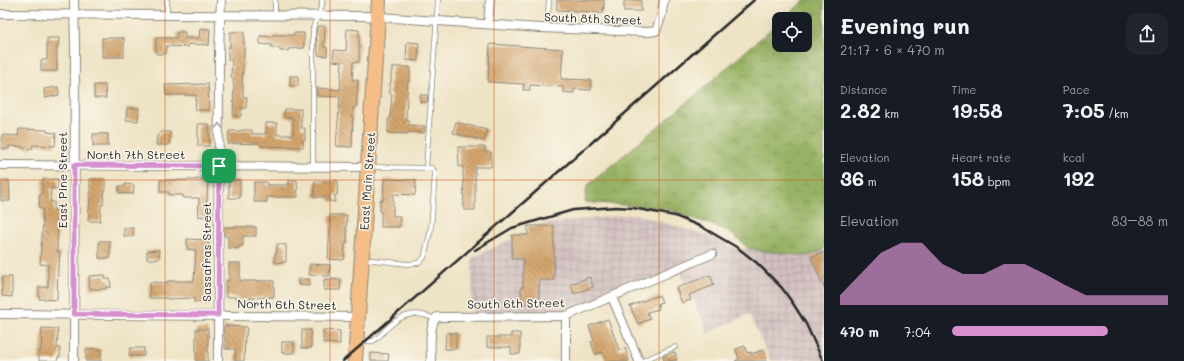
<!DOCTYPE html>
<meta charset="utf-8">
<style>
body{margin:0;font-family:Mali,sans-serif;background:#20242c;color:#f1f3f6;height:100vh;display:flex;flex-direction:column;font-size:15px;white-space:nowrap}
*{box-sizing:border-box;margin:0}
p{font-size:13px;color:#9ea1a6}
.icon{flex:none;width:22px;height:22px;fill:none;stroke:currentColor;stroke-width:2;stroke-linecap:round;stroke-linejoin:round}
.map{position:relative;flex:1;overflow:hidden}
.sheet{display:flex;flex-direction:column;background:#171b24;width:360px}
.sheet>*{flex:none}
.controls{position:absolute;left:772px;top:12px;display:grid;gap:8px}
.controls a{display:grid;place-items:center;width:40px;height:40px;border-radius:8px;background:#171b24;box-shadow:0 4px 16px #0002;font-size:20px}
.pin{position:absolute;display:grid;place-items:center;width:34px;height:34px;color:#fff;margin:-17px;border-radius:8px;box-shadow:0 2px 6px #0006}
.round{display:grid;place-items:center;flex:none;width:42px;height:42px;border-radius:12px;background:#20242c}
.head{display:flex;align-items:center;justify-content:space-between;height:68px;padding:0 16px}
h1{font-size:22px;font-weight:700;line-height:30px}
.metrics{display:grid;grid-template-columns:repeat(3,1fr);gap:6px;height:68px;padding:4px 16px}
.metrics div{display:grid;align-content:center}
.metrics b{font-size:20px;font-weight:700}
.metrics small{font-size:11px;font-weight:400}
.metrics p{font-size:11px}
.chart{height:112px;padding:8px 16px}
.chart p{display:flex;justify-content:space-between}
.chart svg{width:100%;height:72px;margin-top:4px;fill:#d690ce;opacity:.7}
ul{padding:0 16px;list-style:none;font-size:13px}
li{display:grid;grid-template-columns:64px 48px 1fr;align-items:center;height:30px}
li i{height:10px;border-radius:5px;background:#d690ce}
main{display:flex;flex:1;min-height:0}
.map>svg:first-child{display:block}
</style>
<main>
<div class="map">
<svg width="824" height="361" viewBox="0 0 824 361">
<defs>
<pattern id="industrial-grid" width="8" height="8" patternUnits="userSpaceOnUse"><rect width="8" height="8" fill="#d1bfbf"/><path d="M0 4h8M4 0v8" fill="none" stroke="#b4a4a4"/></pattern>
<pattern id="forest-crowns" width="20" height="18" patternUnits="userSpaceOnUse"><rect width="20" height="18" fill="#98b265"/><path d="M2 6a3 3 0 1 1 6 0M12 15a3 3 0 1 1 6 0" fill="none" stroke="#7c9153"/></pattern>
<pattern id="building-back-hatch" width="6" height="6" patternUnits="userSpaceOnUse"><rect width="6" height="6" fill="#d4a56d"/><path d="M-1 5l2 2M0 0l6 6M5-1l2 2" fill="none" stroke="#ac875a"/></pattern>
</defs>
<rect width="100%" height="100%" fill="#fbf7ec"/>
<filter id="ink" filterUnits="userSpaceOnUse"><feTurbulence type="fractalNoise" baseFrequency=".025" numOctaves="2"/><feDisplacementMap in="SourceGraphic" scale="8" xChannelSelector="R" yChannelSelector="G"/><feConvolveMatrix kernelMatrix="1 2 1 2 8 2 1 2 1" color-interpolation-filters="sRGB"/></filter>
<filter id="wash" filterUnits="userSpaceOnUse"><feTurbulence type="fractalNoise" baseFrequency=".012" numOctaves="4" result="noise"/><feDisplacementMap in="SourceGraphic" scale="16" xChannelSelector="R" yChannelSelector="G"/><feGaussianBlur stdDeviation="0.9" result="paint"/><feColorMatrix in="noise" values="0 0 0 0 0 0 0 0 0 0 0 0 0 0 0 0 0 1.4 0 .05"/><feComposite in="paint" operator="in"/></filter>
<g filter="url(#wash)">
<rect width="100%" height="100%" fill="#eee3c5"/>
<!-- industrial -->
<path fill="url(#industrial-grid)" d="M635,214L721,240L732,247L808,256L824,249V361L818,360L771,361L749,314L708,333L679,269L567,317L472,319V258L543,224Z"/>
<!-- forest -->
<path fill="url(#forest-crowns)" stroke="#626e48" d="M805,0H824V249L808,256L749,249L729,231L664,208L585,202L587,186L704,88L779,22V45H805V19H783Z"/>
<g id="blocks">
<!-- building -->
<g fill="url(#building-back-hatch)">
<path d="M557,0H604L603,13H594V12L557,10Z"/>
<rect x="624" y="0" width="17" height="11"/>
<path d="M318,26H325L324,47H327V56L318,55L316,33Z"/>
<path d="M200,29H210L209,45L188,44V47L166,46V54H156V38H177V32H185V38H199Z"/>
<path d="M347,29L359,30V62H353L352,80H358L356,108H353L352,147L336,146L340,97L317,96V88L340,90L342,62L333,61L334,50L346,51Z"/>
<path d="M230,32H244V52L242,83H243V97H247L246,108H241V116H233L234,88L233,78H231L232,60H228V47H230Z"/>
<path d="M294,33H304V48L288,49V51H280V48H272V45L260,44V36L272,37L273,35H294Z"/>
<path d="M47,38H59L58,46H57V71H41V60H47Z"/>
<rect x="102" y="38" width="22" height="19"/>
<path d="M407,42L419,43L418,61L406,60Z"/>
<path d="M490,44L563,49L561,79L591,80V90L574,89V93L563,92V87L530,85V90H523L524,84L488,82Z"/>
<path d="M393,67H410V81H408L407,95L406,120H409V125L425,126L424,133L408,132V134L388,133V119H390L392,94H390V83H391V72H393Z"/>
<rect x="290" y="76" width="8" height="10"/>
<path d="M208,84L209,110H195L196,95H166L165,85Z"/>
<path d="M94,85H105L106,98H94Z"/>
<path d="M58,87L59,95L45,98L44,89Z"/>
<path d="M420,95H428L427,102H420Z"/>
<path d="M127,108H139L138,121L126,120Z"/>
<path d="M285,109H301V128H305V140H303V147L260,146V143L228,144L229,131H242V130H252V134H266V123H277V135H293V118L284,117Z"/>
<path d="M456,122L487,130L484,141L453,133Z"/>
<rect x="198" y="124" width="11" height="22"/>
<path d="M19,129L47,130V132L56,133L55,146L33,145L32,149L23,148V147L9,146V149H2V135L18,136Z"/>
<path d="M160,132H170L169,145H156L157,136H159Z"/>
<rect x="93" y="134" width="15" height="12"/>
<path d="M458,147H485V152H491V167H475V210H464L463,166L459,167Z"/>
<path d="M43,179H58V189L51,188L50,201L54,202V211H58L57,252H60L59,266L58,265L57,300L39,299V287H48V265L40,264L43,221H42L43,209L39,208L40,194H42Z"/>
<path d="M90,179H105V191H104L103,205H101L100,221H88L90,197Z"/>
<path d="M197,179H208L206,217L198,216L199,198H183V195H169V192H160V180H197Z"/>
<path d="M384,179L416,180L415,195L393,194V216H400L399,227H381V211H380V200H383Z"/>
<path d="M1,180H9L10,201H1Z"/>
<rect x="229" y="180" width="11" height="18"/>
<path d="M289,180H297L298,197H267V202H254V182H267V185H289Z"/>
<path d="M315,181H338L337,195H335V202L329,201V197H314Z"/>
<path d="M125,184L134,185L133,194L119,193V186H125Z"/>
<path d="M330,215H347L346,230H347V244H345L344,260L328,259L330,224H329Z"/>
<path d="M528,226H554V280H539V303L521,304V287H523V259H512V235H528Z"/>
<path d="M224,227H256V236H243V246H239V248H228V236H224Z"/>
<rect x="124" y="228" width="9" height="8"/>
<path d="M187,239L209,240L207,270H205V283H210L209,295H205V303L194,302V298L167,299V298H149L150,282L167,283V281H194L196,250L187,249Z"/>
<rect x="99" y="241" width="11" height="17"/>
<path d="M277,244L286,245V262L275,263V253H277Z"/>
<path d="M159,250V259H147V251Z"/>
<path d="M824,252V288L811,257Z"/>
<path d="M229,263H240V281H274V297L250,298V300H237V297H226V281H229Z"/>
<path d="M310,264L330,265L329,276L309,275Z"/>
<path d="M105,275V279H110L111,287H106V289H90L89,276Z"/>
<path d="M710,275L714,285L689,295L691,300L682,303L676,288Z"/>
<path d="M2,277H12V297L2,296Z"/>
<path d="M590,277L593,287L574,294L571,284Z"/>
<path d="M298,279H309V286L298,285Z"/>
<path d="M324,279L341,280L340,290H324Z"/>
<path d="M659,295L662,302L658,303L659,309L647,312L650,319L638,324L630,306Z"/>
<path d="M608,319L619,350L625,348L629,361H606L602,352L595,354L591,342L594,341L589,326Z"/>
<path d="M224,326L247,327L246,336H245L244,361H235L236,349H225V336H224Z"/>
<path d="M42,328L58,329L57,348H60V357H58L57,361H39V351H41Z"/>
<rect x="196" y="329" width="12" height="32"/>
<rect x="302" y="330" width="9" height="18"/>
<path d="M323,330L340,331V344L323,343Z"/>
<path d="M446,333H456V349H445Z"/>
<path d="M511,333H520V354H511V347H487V337H511Z"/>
<rect x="282" y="342" width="12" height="11"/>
<path d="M745,346L747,353L751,352V354L763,350L767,361H735L739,359L736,349Z"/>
<path d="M130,348H144V356H129Z"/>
<rect x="86" y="349" width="15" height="12"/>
<path d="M675,352L677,360L664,361L663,356Z"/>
<path d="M371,353L389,354L388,361H371Z"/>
</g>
</g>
</g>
<g filter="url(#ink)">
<use href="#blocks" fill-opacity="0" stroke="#8c8778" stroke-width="1"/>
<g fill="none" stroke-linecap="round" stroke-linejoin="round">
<!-- service casing -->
<g stroke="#8c8778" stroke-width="5.5">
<g id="service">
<path d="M167,15V0"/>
<path d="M275,15V0"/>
<path d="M547,28L549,0"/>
<path d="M313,167V28L322,5V0"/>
<path d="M426,168L438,0"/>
<path d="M364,259L407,264L418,263L424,258L431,229L435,173L432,168L371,167"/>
<path d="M359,341H373C380,337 385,329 392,324C406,312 419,312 435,319"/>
<path d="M642,361L675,347"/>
</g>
</g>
<!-- minor casing -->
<g stroke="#8c8778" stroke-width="10">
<g id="minor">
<path d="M0,14L364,16L541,28L648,32L656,31L661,17L664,0"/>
<path d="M488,24L490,0"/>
<path d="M0,165L368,167"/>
<path d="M612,297L639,361"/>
<path d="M0,314L358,317"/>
<path d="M566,316V361"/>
<path d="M74,361L75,46L74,0"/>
<path d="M218,361L219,50L221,0"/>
<path d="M431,361C431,350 428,325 437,317L566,316L712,254"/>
</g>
</g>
<!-- trunk casing -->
<g stroke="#8c8778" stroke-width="16">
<path id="trunk" d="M355,361L379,0"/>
</g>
<!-- service -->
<use href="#service" stroke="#fff" stroke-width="4"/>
<!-- minor -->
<use href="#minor" stroke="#fff" stroke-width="8"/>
<!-- trunk -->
<use href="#trunk" stroke="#f6be87" stroke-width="14"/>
<!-- rail -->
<g stroke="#2b2b2b" stroke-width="2.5">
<path d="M475,250L512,228L573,210L616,207L633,208L675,216L702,227L738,248L757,263L782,288L794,305L806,324L823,361"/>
<path d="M343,361L754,0"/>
</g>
</g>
<!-- one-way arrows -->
<defs><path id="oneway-chevron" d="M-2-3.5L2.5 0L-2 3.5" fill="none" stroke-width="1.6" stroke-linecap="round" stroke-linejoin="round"/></defs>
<use stroke="#a0a0a0" href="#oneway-chevron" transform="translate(219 126) rotate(-90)"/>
</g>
<g fill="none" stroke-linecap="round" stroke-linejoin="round" filter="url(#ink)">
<!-- route casing -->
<g stroke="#fff" stroke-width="8">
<path id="route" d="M74,165L219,166L218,315L74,314Z"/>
</g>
<!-- route -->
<use href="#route" stroke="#d690ce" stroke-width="5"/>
</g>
<!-- grid -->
<path fill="none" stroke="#d5540f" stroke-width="1" stroke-opacity="0.55" d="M165,0V361M330,0V361M494,0V361M659,0V361M0,180H824"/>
<g text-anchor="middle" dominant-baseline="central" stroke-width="3" stroke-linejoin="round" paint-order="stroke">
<!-- street labels -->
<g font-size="12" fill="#2b2b2b" stroke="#fbf7ec">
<text transform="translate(593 18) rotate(2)">South 8th Street</text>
<text x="136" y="154">North 7th Street</text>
<text transform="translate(62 180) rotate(-90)">East Pine Street</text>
<text transform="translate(367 181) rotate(-86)">East Main Street</text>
<text transform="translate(206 252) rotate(-90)">Sassafras Street</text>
<text transform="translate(516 303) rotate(-1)">South 6th Street</text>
<text transform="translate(287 304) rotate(1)">North 6th Street</text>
</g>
</g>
</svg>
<div class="controls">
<a><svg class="icon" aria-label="locate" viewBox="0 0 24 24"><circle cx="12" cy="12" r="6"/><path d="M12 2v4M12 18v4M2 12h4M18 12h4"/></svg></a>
</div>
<div class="pin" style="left:219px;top:166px;background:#1e9e55"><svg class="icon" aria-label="arrive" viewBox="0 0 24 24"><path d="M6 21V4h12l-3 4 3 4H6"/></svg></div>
</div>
<section class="sheet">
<div class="head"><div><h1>Evening run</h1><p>21:17 · 6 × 470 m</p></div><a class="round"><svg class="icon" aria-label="share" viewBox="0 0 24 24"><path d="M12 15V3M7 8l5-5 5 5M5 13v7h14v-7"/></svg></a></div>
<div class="metrics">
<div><p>Distance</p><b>2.82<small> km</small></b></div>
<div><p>Time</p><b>19:58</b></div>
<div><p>Pace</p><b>7:05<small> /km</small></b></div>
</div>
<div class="metrics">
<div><p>Elevation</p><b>36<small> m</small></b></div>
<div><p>Heart rate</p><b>158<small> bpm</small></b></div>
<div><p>kcal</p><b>192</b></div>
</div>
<div class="chart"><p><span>Elevation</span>83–88 m</p>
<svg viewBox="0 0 160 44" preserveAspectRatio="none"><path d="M0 44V38L10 25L20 12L30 6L40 6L50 19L60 25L70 25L80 19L90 19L100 25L110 32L120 38L130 38L140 38L150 38L160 38V44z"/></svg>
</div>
<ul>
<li><b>470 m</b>7:04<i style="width:72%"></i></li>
</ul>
</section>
</main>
